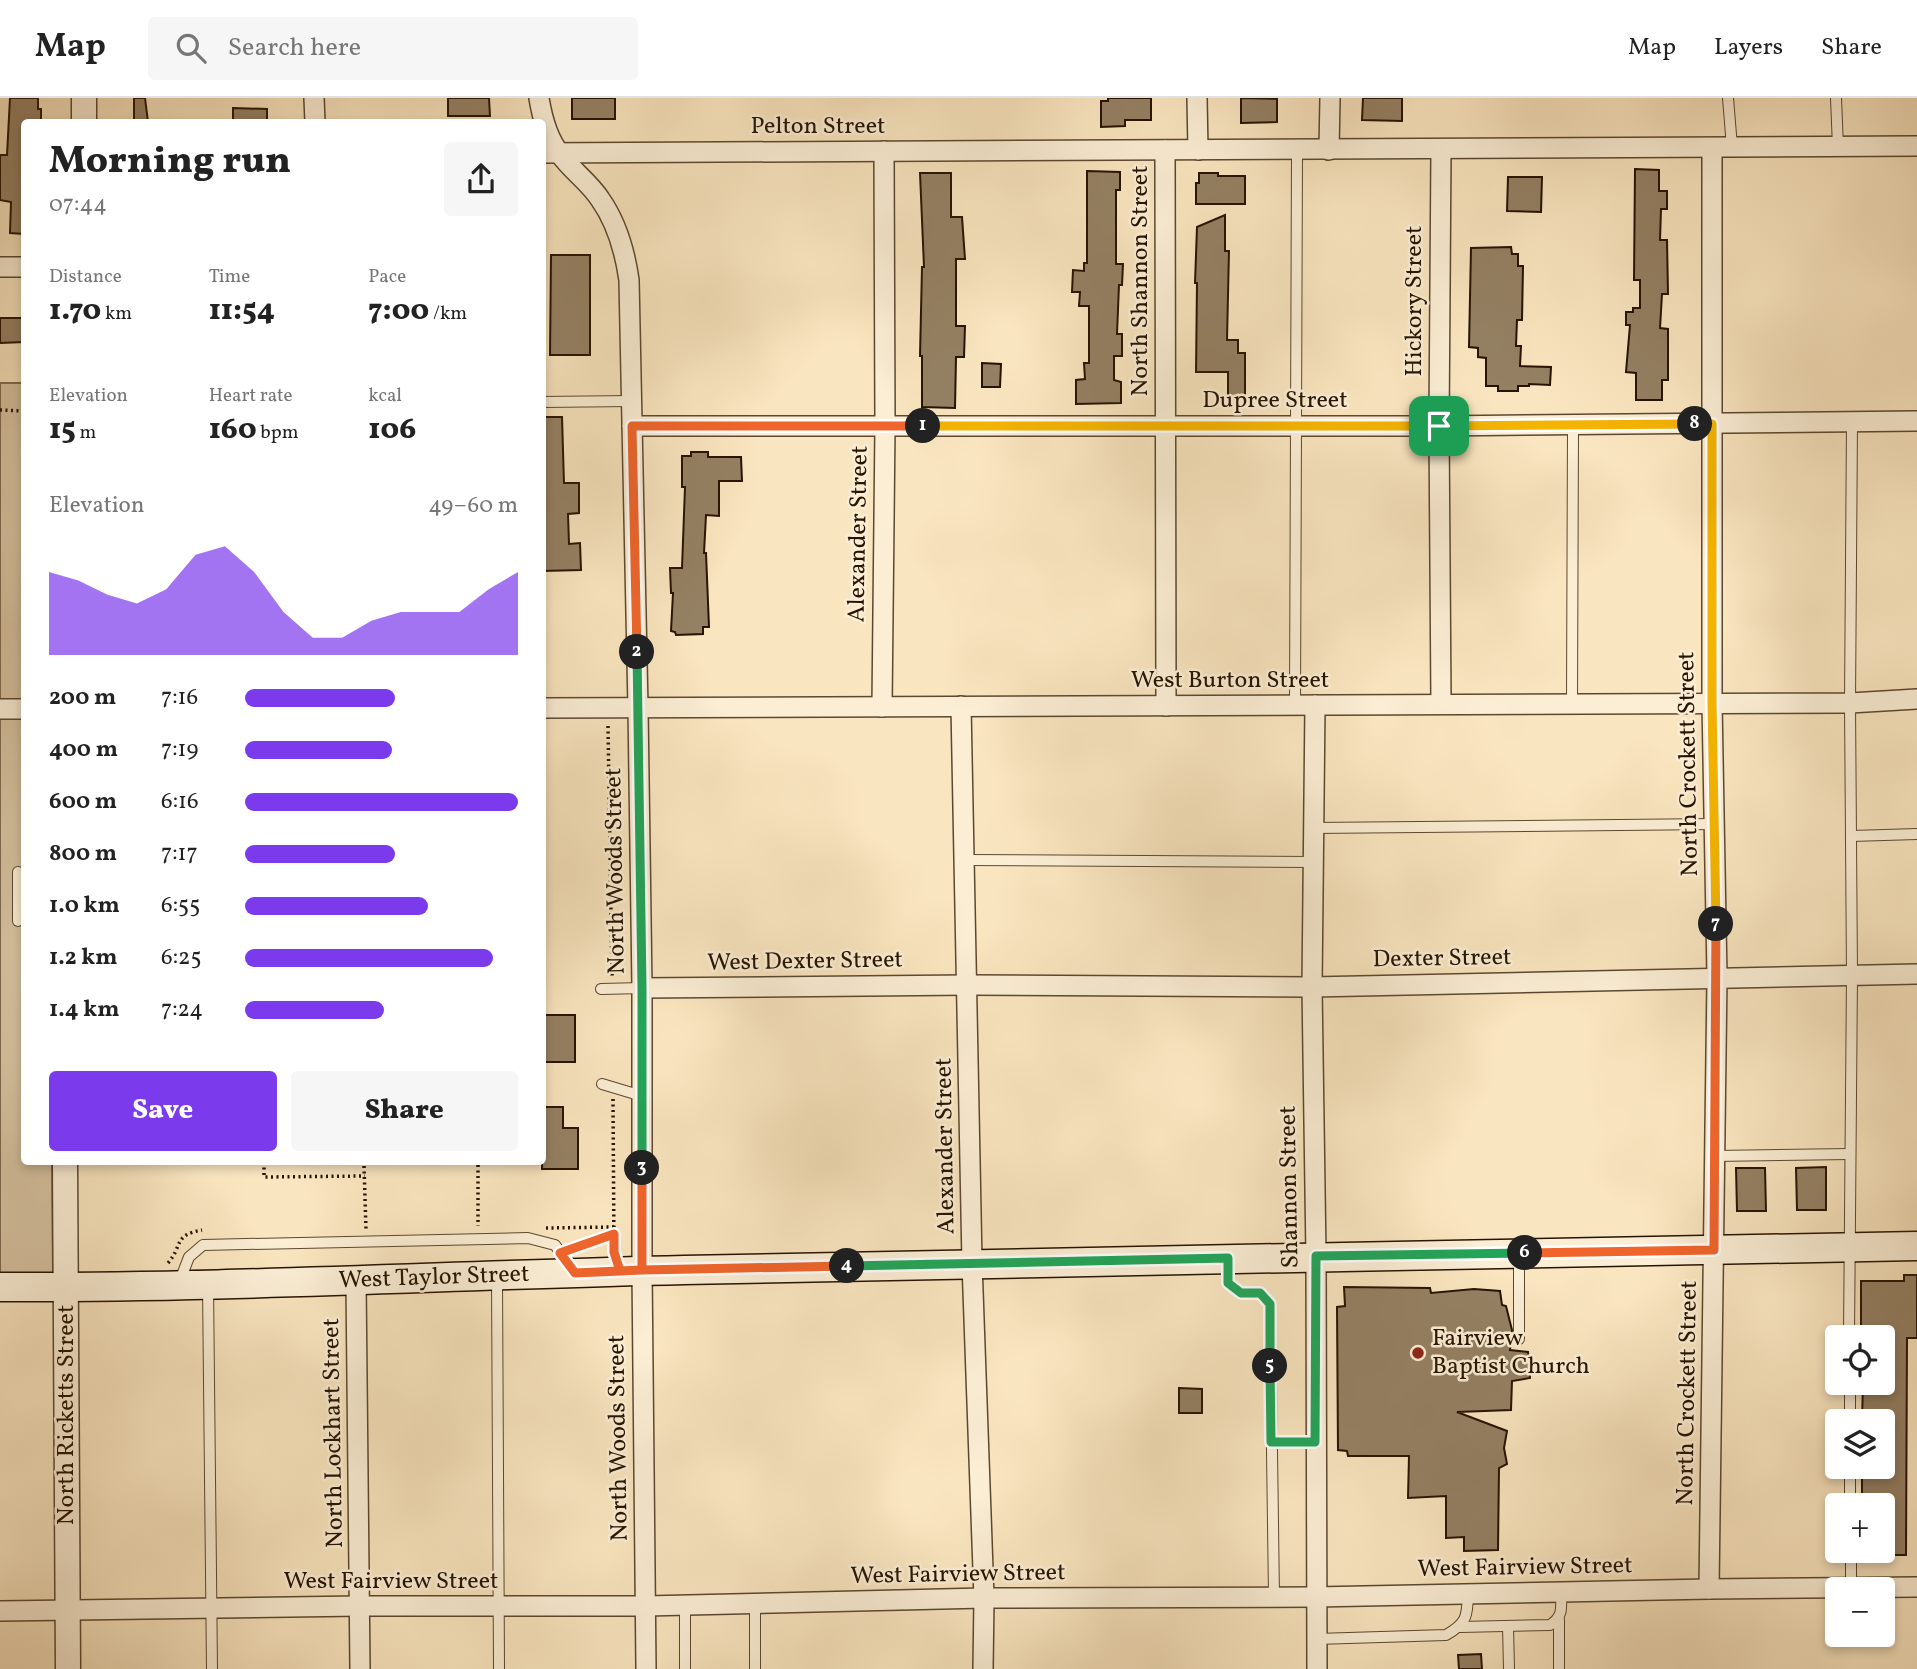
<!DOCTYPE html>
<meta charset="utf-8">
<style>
body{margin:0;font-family:Vollkorn,serif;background:#f6f6f6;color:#222;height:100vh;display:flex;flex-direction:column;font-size:26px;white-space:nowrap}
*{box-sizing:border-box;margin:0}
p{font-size:23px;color:#767676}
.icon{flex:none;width:38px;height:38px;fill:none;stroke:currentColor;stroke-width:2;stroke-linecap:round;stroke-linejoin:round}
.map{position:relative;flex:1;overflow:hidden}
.side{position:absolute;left:21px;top:21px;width:525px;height:1046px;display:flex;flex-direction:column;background:#fff;border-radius:7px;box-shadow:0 4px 10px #0003}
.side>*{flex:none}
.controls{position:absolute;left:1825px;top:1227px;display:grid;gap:14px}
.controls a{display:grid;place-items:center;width:70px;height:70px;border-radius:7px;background:#fff;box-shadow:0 4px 10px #0003;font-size:35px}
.pin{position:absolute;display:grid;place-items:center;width:60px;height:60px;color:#fff;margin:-30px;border-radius:14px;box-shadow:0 4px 10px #0006}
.km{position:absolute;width:35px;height:35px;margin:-18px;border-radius:50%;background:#222;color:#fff;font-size:19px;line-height:35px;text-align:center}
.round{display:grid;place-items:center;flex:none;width:74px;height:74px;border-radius:7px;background:#f6f6f6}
.headline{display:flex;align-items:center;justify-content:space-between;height:119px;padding:0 28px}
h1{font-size:38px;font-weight:800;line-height:52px}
.stats{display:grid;grid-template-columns:repeat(3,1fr);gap:10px;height:119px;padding:7px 28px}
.stats div{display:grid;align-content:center}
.stats b{font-size:30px;font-weight:800}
.stats small{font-size:19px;font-weight:400}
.stats p{font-size:19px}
.chart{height:196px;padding:14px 28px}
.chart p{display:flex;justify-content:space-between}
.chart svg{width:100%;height:126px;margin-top:7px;fill:#7c3aed;opacity:.7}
.primary-button{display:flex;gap:14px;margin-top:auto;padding:14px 28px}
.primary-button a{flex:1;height:80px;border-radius:7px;background:#7c3aed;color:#fff;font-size:28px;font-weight:800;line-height:80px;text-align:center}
.primary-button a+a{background:#f6f6f6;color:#222}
ul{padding:0 28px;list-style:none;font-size:23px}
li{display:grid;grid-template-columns:112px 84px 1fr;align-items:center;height:52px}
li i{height:18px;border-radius:9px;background:#7c3aed}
header{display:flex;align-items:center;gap:42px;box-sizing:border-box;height:98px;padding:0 35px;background:#fff;border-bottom:2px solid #e0e0e0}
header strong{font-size:33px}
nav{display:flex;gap:38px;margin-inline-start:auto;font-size:24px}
.search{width:490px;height:63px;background:#f6f6f6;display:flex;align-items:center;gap:18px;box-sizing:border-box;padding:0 24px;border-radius:7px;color:#767676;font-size:26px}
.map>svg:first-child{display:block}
</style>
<header>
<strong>Map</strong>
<div class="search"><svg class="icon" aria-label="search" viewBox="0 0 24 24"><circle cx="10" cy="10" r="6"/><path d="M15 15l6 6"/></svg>Search here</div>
<nav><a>Map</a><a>Layers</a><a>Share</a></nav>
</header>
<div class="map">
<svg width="1917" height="1571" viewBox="0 0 1917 1571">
<rect width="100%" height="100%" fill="#f9e5bf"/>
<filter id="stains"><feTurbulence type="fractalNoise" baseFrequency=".00286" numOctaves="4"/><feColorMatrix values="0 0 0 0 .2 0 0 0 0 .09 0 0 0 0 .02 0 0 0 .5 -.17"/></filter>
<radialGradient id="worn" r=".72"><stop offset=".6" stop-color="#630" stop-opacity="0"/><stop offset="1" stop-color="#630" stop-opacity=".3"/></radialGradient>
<!-- green -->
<path fill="#d5c19f" stroke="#7e6a50" stroke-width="2" d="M0,285H24V1064H52L53,1175H0Z"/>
<!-- building -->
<g fill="#948063" stroke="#261300" stroke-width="2">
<path d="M10,0H38V11H41V24H24V76H22L24,136L10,135L11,104L0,102V57H7Z"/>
<path d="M134,0H145L148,24H134Z"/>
<path d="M448,0H489L490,18H448Z"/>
<rect x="572" y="0" width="43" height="21"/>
<path d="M1108,0H1151V22H1125V28L1101,29V3H1108Z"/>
<path d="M1241,0L1277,1V24L1241,25Z"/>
<path d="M1363,0H1402V23L1362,22Z"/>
<path d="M233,10L267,11V24H233Z"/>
<path d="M1635,71L1659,72V93H1667V111H1661L1660,142H1667L1668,196H1662L1660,230L1668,231V282H1662V302H1636V275L1626,274L1630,227H1626V214H1633V210H1640V182H1634Z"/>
<path d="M1087,73L1120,74V92H1116V166H1123L1122,187H1119L1117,236H1122V258H1114V282L1121,284V305L1076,306V282L1085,281L1084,265H1089V208H1079L1080,194H1072L1073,172L1084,173V165H1087Z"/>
<path d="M920,75H951V119H962L965,161H956V228H965L964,259H956L955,310L922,309V258H920L922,169H924Z"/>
<path d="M1199,75H1218V78H1245V106H1196V85H1199Z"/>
<path d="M1508,79H1542L1541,114L1507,113Z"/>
<path d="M1225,117V153H1229L1227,242H1238V255H1245V300H1228V274H1196L1197,185H1195L1197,129Z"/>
<path d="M1511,149L1512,156H1518V168H1523L1522,222H1517L1516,248H1521L1520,268L1551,269L1550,287L1529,286V288H1518V293H1498V288H1486V260L1478,259V250L1469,249L1471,150Z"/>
<path d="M551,157H590V257H550Z"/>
<path d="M0,220H24V244L0,245Z"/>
<path d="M982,265L1001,266L1000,289H982Z"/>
<path d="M542,319H562L564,385H579V415L568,416L569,446L580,445L581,472L542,473Z"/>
<path d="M691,354H708V359H741L742,383H719V418L706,417L704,455H706L709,529H703V536L676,537L675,534L671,533L673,495H671L670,470H682L685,389H682V358H691Z"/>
<rect x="542" y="917" width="33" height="47"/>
<path d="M542,1009H563V1030H578V1071H542Z"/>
<path d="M1826,1069V1112H1797L1796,1070Z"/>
<path d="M1736,1070H1765L1766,1113H1737Z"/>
<path d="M1904,1177H1917V1240H1907L1906,1457H1883V1407H1862V1368H1883V1323H1862L1863,1284H1883V1238H1861V1183H1904Z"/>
<path d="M1344,1189L1430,1190L1431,1195L1474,1191L1500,1193L1502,1207L1506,1208L1512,1232L1510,1252L1528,1254L1530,1280L1512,1283L1511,1312L1457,1314L1507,1333L1504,1350L1507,1366L1499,1370L1498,1452L1464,1453V1439L1446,1440V1398L1408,1400L1409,1358H1348L1347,1353L1338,1352L1337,1209L1345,1208Z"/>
<path d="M1179,1290L1202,1291V1315H1179Z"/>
<path d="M1481,1556L1482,1571H1459L1458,1557Z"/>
</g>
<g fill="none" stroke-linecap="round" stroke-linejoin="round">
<!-- service casing -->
<g stroke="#5b4830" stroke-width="12">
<g id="service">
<path d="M1728,0L1732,49"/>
<path d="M1836,0L1838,49"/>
<path d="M542,304L631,303"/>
<path d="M1572,606L1573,327"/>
<path d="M1295,607L1297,52"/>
<path d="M1313,730L1714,726"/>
<path d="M1851,738L1917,736"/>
<path d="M965,762L1313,764"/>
<path d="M18,774V823"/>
<path d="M601,891L642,890"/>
<path d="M602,986L642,998"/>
<path d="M1715,1058L1850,1056"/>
<path d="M1519,1159V1241"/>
<path d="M1228,1164V1185L1241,1195H1260L1270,1206L1274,1499"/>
<path d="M497,1180L499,1571"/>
<path d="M179,1185L189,1159L203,1147L528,1140L555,1147L573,1172"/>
<path d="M208,1187L212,1571"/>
<path d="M1849,1239L1852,877L1850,605L1852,324"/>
<path d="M1850,1284V1323"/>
<path d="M1271,1344H1315"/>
<path d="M1850,1368V1407"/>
<path d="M1851,1452V1490"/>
<path d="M755,1506V1571"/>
<path d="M1559,1522V1571"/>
<path d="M1508,1528L1509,1571"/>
<path d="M1460,1529L1550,1527C1564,1518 1561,1509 1561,1494"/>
<path d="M1316,1541L1446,1537C1467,1525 1467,1519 1468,1496"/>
<path d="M685,1571V1507"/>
</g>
</g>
<!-- minor casing -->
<g stroke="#5b4830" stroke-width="22">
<g id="minor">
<path d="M314,0L315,24"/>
<path d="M539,0C542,19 548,41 560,56C571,72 589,84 600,101C617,125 625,154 629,182L638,610L642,890V1172L646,1571"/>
<path d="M1197,0L1198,52"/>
<path d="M1441,51L1439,328L1441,606"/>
<path d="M1165,52L1166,608"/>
<path d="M1329,52L1330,0"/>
<path d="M542,55L1917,48"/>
<path d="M0,169H24"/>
<path d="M632,328H1439L1917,323"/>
<path d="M1315,607L1312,889L1316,1158L1317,1571"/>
<path d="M961,608L972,1165L984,1500L983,1571"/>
<path d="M882,609L885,328L884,53"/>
<path d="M542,610L1850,605L1917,601"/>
<path d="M0,611H24"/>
<path d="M642,890L968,887L1312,889L1917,876"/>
<path d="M356,1183L360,1571"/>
<path d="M1709,1491L1717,879L1712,605V50"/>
<path d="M0,1513L360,1508H646L984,1500L1315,1499L1709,1491L1917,1489"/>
</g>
</g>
<!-- tertiary casing -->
<g stroke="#5b4830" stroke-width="27">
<g id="tertiary">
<path d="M84,0V24"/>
<path d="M65,1064L68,1571"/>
</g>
</g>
<!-- secondary casing -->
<g stroke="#261300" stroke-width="31">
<path id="secondary" d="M0,1189C228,1190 456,1177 684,1172C1095,1162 1506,1157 1917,1148"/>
</g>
<!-- path -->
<g stroke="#261300" stroke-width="3.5" stroke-dasharray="2 3.5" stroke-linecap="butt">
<path d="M0,312L24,313"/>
<path d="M608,628L612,879"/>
<path d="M613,1001L614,1151"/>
<path d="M264,1064V1079L365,1078"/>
<path d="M478,1067V1128"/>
<path d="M364,1068L366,1132"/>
<path d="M546,1130L614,1129"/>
<path d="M573,1151L614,1136"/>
<path d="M168,1165C183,1148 173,1137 202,1132"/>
</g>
<!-- service -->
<use href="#service" stroke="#fbeed5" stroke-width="10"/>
<!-- minor -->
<use href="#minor" stroke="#fbeed5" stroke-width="19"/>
<!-- tertiary -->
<use href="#tertiary" stroke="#fbeed5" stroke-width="24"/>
<!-- secondary -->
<use href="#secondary" stroke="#fbeed5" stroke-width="28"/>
</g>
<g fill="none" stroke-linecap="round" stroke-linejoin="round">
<!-- split-1 casing -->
<g stroke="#fff" stroke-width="14">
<path id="split-1" d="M923,328H1439"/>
</g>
<!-- split-2 casing -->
<g stroke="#fff" stroke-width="14">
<path id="split-2" d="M637,554L632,328H923"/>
</g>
<!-- split-3 casing -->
<g stroke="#fff" stroke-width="14">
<path id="split-3" d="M637,554L642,890V1070"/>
</g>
<!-- split-4 casing -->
<g stroke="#fff" stroke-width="14">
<path id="split-4" d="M642,1070V1172L575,1175L560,1155L614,1136V1154L620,1173L642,1172L847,1168"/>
</g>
<!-- split-5 casing -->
<g stroke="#fff" stroke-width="14">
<path id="split-5" d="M847,1168L1228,1160V1185L1241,1195H1260L1270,1206V1268"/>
</g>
<!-- split-6 casing -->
<g stroke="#fff" stroke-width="14">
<path id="split-6" d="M1270,1268L1271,1344H1315L1316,1158L1525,1155"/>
</g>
<!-- split-7 casing -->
<g stroke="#fff" stroke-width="14">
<path id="split-7" d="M1525,1155L1714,1152L1716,826"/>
</g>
<!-- split-8 casing -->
<g stroke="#fff" stroke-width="14">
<path id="split-8" d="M1695,326H1712V605L1716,826"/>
</g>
<!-- split-9 casing -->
<g stroke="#fff" stroke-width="14">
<path id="split-9" d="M1439,328L1695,326"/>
</g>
<!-- split-1 -->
<use href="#split-1" stroke="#f5b400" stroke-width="9"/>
<!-- split-2 -->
<use href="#split-2" stroke="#f0652b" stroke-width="9"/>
<!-- split-3 -->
<use href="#split-3" stroke="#22a559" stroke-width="9"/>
<!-- split-4 -->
<use href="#split-4" stroke="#f0652b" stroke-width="9"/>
<!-- split-5 -->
<use href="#split-5" stroke="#22a559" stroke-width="9"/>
<!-- split-6 -->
<use href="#split-6" stroke="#22a559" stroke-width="9"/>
<!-- split-7 -->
<use href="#split-7" stroke="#f0652b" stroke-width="9"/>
<!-- split-8 -->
<use href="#split-8" stroke="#f5b400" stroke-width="9"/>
<!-- split-9 -->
<use href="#split-9" stroke="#f5b400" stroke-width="9"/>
</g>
<!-- markers -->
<circle fill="#8f2418" stroke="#fbeed5" stroke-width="2.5" cx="1418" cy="1255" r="7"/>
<g text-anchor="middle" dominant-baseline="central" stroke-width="5" stroke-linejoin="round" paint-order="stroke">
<!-- street labels -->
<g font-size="24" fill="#261300" stroke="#fbeed5">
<text x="818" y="29">Pelton Street</text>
<text transform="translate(1141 183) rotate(-90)">North Shannon Street</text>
<text transform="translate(1415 203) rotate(-90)">Hickory Street</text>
<text x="1275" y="303">Dupree Street</text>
<text transform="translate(859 436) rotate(-89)">Alexander Street</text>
<text x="1230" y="583">West Burton Street</text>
<text transform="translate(1689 666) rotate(-91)">North Crockett Street</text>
<text transform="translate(616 773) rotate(-91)">North Woods Street</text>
<text transform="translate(1442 861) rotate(-1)">Dexter Street</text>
<text transform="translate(805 864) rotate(-1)">West Dexter Street</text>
<text transform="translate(946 1048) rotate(-91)">Alexander Street</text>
<text transform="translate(1290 1089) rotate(-91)">Shannon Street</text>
<text transform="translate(434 1180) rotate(-2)">West Taylor Street</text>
<text transform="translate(1688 1295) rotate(-89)">North Crockett Street</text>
<text transform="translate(67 1317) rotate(-90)">North Ricketts Street</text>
<text transform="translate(334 1335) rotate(-91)">North Lockhart Street</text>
<text transform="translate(619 1340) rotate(-91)">North Woods Street</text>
<text transform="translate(1525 1470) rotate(-1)">West Fairview Street</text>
<text transform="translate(958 1477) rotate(-1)">West Fairview Street</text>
<text x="391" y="1484">West Fairview Street</text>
</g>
<!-- poi labels -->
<g font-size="24" fill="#261300" stroke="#fbeed5" text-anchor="start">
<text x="1432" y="1241">Fairview<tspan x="1432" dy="28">Baptist Church</tspan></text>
</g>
</g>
<rect width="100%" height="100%" filter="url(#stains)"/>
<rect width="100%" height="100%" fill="url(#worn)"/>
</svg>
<div class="controls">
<a><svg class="icon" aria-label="locate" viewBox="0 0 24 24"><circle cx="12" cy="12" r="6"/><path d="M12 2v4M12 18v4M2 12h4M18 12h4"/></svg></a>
<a><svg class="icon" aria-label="layers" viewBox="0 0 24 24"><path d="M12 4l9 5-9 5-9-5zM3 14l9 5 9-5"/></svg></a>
<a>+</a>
<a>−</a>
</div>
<div class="pin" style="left:1439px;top:328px;background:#1e9e55"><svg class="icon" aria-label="arrive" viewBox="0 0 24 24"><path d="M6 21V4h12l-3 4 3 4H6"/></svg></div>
<b class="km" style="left:923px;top:328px">1</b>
<b class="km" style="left:637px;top:554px">2</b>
<b class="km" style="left:642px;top:1070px">3</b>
<b class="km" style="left:847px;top:1168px">4</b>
<b class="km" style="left:1270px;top:1268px">5</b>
<b class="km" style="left:1525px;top:1155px">6</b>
<b class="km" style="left:1716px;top:826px">7</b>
<b class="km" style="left:1695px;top:326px">8</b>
<section class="side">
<div class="headline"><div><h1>Morning run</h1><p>07:44</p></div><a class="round"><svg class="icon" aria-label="share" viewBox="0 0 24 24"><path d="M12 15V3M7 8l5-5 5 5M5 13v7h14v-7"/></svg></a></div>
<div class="stats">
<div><p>Distance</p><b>1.70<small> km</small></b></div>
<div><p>Time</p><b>11:54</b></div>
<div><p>Pace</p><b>7:00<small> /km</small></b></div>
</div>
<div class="stats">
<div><p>Elevation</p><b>15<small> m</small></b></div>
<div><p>Heart rate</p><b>160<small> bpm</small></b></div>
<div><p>kcal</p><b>106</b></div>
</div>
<div class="chart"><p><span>Elevation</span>49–60 m</p>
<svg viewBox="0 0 160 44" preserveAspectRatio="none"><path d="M0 44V15L10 18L20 23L30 26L40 21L50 9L60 6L70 15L80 29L90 38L100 38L110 32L120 29L130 29L140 29L150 21L160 15V44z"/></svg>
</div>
<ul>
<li><b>200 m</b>7:16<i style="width:55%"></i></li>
<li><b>400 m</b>7:19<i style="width:54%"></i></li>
<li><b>600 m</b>6:16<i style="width:100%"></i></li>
<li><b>800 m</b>7:17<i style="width:55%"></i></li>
<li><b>1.0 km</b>6:55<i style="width:67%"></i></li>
<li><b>1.2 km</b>6:25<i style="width:91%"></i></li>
<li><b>1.4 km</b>7:24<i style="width:51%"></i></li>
</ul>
<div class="primary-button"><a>Save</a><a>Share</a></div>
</section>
</div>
